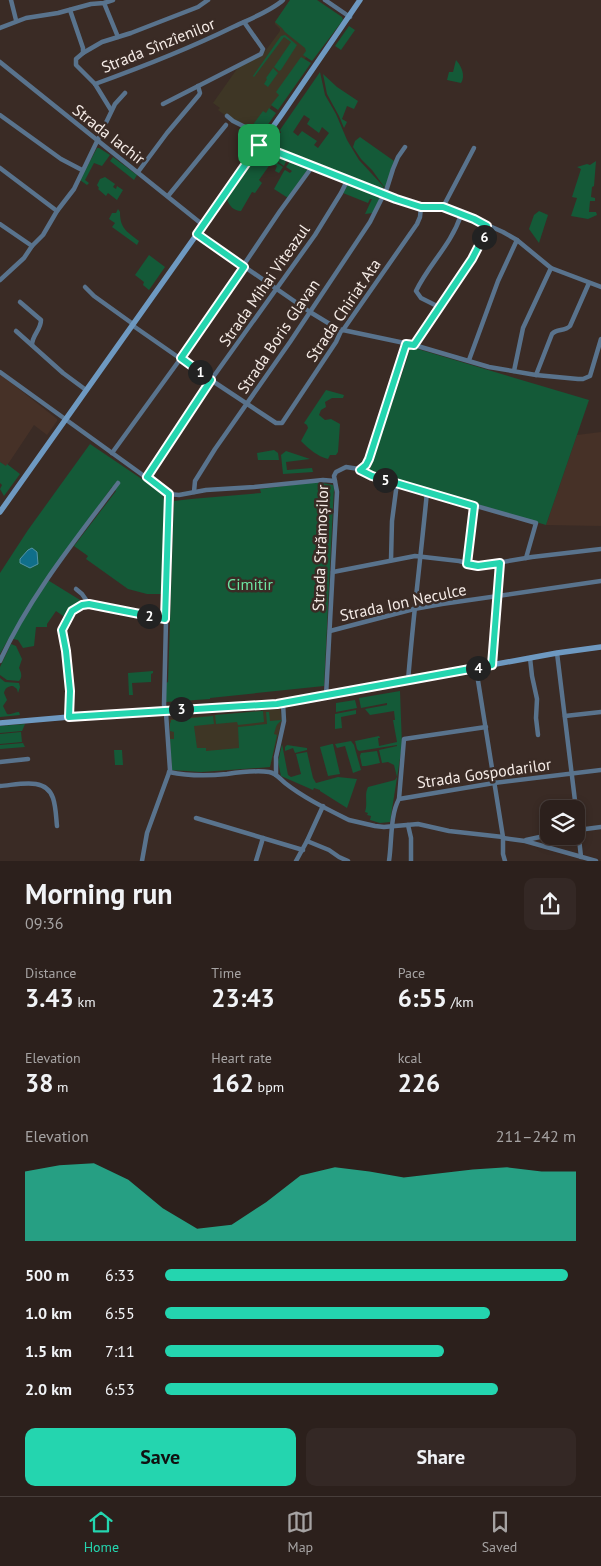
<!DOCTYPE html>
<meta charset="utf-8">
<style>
body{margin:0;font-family:"PT Sans",sans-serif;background:#342825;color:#f1f3f6;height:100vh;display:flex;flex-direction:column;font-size:19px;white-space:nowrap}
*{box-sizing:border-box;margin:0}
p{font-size:16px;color:#a6a3a3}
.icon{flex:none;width:28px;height:28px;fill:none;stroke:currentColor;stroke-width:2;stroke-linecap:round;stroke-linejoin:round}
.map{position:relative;height:861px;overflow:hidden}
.side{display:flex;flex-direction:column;background:#2c201c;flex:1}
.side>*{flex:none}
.controls{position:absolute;left:540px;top:800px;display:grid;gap:10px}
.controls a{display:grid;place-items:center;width:45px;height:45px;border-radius:10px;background:#2c201c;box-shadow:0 2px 8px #0003,0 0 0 1px #483e3b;font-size:25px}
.pin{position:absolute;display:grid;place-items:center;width:42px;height:42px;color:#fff;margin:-21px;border-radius:10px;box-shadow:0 2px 8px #0006}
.km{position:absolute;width:25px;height:25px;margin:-12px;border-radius:50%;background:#222;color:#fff;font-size:14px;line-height:25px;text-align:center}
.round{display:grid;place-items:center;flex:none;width:52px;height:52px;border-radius:10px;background:#342825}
.headline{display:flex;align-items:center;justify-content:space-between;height:85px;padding:0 25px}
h1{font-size:28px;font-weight:700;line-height:38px}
.metrics{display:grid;grid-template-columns:repeat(3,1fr);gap:8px;height:85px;padding:5px 25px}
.metrics div{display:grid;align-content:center}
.metrics b{font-size:25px;font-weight:700}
.metrics small{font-size:14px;font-weight:400}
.metrics p{font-size:14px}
.chart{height:140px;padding:10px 25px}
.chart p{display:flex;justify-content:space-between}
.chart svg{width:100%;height:90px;margin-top:5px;fill:#24d5af;opacity:.7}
.button{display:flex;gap:10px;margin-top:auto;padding:10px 25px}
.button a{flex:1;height:58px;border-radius:10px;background:#24d5af;color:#111;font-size:20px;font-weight:700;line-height:58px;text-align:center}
.button a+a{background:#342825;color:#f1f3f6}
ul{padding:0 25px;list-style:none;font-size:16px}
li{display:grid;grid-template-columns:80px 60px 1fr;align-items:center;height:38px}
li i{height:12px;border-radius:6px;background:#24d5af}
.menu{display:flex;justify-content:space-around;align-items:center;height:70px;border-top:1px solid #483e3b;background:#2c201c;font-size:14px;color:#a6a3a3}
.menu a{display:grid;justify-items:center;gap:2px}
.menu .selected{color:#24d5af}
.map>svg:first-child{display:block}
</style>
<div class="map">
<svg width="601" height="861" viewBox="0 0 601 861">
<rect width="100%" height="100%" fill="#3a2b25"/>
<!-- built -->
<g fill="#463127">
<path d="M0,374L57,419V421L47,435L34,425L6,467L0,462Z"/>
<path d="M601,432V526L546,525L577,435Z"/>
</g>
<!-- education -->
<g fill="#3e3625">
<path d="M290,0L337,14L255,129L248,127L241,124L228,115L226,116L218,110L220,108L213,103L239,66L263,54L280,31V29L275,24V22Z"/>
<path d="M280,709L282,720L270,767L201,772L171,770L169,719Z"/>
</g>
<!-- green -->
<g fill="#145a38" fill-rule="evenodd">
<path d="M290,0H317L342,17L343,20L312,61L303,55L306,51L305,48L285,32L282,28L275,22Z"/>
<path d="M349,26L355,30L341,50L335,46Z"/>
<path d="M285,35L297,45L281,70L279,71L274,67L291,42L284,37L254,77L253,76L281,36Z"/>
<path d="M301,57L311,63L278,110L271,105L279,95L276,92Z"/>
<path d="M456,60C461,65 466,76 461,83L447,80L449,72H453Z"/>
<path d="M273,68L278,73L268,87L264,84L267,79L266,78Z"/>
<path d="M320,72L325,95L336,114L347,140L359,160L383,186L384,192L340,174L328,167L274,147L269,144L278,133H281L280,130ZM304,115L310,119L307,124L319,133L322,127L329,133L318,148L314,145L317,141L302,131L298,136L293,132Z"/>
<path d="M323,74L337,87L358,101L354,109L347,106L342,119L347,122L344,128L339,116L327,94Z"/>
<path d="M269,108L276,113L262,133L253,128L252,126L263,111L266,113Z"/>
<path d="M360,137L394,161L385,188L372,170L361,159L353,147L355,141Z"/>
<path d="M97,148H99L110,155L102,166L94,163L85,180L89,183L87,185L80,180Z"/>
<path d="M264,148L287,159L284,166L262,151Z"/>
<path d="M261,151L283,167L279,173L275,171L277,166L271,163L259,180L262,183L255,193L252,192L241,211C234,211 229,206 227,199Z"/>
<path d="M113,157L137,175L134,180L110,161Z"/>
<path d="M291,160L308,168V169L288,198L274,189L284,171L285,170L290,173L292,171L286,167Z"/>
<path d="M596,161L594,186L592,187L591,197L595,198V201H590L589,212H596L597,215L588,219L571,216L577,198L572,197L581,169L577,167L587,164L590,165Z"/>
<path d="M105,177L115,184L113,187L116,189L117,186L123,190L117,200L108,193L106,196L98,189L99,188L97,185L100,179Z"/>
<path d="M347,183L382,194L373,213L365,214L372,199H370L368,203L343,193Z"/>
<path d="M118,209L120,212C120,228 126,231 139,241L137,245L112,227L115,223L109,219L112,213H116Z"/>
<path d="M539,211L548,215L539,243L529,229L534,215Z"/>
<path d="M149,255L165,267L149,290L143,285L144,282L135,275Z"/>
<path d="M411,347L589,400L546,525L369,472Z"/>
<path d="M326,390L344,395L343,398H332L325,402L326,407L321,410L319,415L325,420L331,419L340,424L338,452L336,455H330L328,459C317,456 310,450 301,441L308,428L307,425L304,423Z"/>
<path d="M90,444L161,492L165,503L163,594H147L128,589L86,559L88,556L74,546L116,491L112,487L46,579L80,600L66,618L56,611L47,624V627H36L34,646L23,648L18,640L9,638L0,654V573L28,530Z"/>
<path d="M274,450L278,453L279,460H258L257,453Z"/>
<path d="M286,451L310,459L286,462L287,470L312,468L313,472L283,474L281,455Z"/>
<path d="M0,462L6,466L7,464L20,474L4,496L0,489L2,485L0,483Z"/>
<path d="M317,482L333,485L334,488L324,686L210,698V699L166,702V683L168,682L174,501L191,499L261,493L260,489Z"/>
<path d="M11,644L16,646L22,659L19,668C21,672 23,677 19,681L7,680L0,675V667Z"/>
<path d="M153,671V673L151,674V682L132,683L133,695H129L128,673Z"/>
<path d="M0,678L5,682L19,683L20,687L18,693L17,689L13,686C8,686 5,688 4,693L7,700L3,706L7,714C12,715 15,712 19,712L20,715L0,717Z"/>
<path d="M400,691L402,746L390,822L380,823L370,820L371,816L367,815L368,813L365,812C368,803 364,795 368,787L395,780L397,777L394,765L388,762L382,763L379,750L397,746V745L359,751L357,749L355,741L379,736L380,738H378L379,746L397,742L393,720H395L394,711L370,715L365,709L387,705V703L361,708L359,698Z"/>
<path d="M355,700L357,708L336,712V703Z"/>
<path d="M356,710V714L341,717L342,728L335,729V714Z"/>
<path d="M263,711L264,722L238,725L237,722L216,724L215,715Z"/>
<path d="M266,712H269L270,721L282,720C275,726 277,725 274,734L277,735L270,767L201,772L172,770L170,739H174V732L170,731V723L171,722V720L213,716L214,724L194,726L197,748H206V751L239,748L238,727L267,724Z"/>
<path d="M25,724L22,731L0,733V726Z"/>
<path d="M21,732L22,742L0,744V734Z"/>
<path d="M351,741L354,745L361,770L353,773L345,746L337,748L335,744Z"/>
<path d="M23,743L25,747L0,749V745Z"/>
<path d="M282,744L288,775L291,777L301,774L296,754L307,752L313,778L316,783L338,777L357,779L347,808L320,791V790L314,788L313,790L281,776L278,762Z"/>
<path d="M332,744H333L340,774L328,776L320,747Z"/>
<path d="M287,745L307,748V750L295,753L293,748L285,751V747Z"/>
<path d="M114,750H122L123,765H115Z"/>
<path d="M377,751L380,763L366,766H362L360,756L361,753Z"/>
</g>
<!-- water -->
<path fill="#106f8a" stroke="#5594a6" d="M32,548L37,552L38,564L30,568L20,563V559L28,550Z"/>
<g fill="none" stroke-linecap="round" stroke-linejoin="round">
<!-- street -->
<g stroke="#59738d" stroke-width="4.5">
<path d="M11,0L16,20"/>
<path d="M325,0L350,17"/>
<path d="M104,3L118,37"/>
<path d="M70,10L83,48V53L76,59V65L95,84L111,110"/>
<path d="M0,28L26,18L58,13L91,4L104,3L113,0"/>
<path d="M83,53L102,42L131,33L198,7L208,0"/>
<path d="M0,62L203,225"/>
<path d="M95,84C142,67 188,49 233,27C248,20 271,11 283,0"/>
<path d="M163,104L261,54L263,49L244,22"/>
<path d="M0,115L61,159L82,170"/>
<path d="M227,116L233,121L265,137"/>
<path d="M259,145L312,167L397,199L421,207H443L474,219L503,232L517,240L551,268L601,287"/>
<path d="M0,168L57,211"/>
<path d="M138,172L167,133L199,95L200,93L198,86"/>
<path d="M168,196L226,125"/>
<path d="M443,207L474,148"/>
<path d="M0,224L32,246"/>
<path d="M197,234L310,312L338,329L414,345L489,367L536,375L578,379H583L590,376L601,339"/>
<path d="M0,280L24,258L32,246L43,235L57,211L74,189L115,104L125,93"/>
<path d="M85,287L94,296L133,324"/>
<path d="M20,302L41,320C41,330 32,335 32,345"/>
<path d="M439,307L421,298L416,291C429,264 451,245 461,215"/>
<path d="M132,325L211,380L276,423H282L336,342L341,331L343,330L417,224L420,217L421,207"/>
<path d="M16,331L63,373L86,390"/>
<path d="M414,345L472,259L486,233L487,226"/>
<path d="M469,360L498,281L517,240"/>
<path d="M514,371L523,328L551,268"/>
<path d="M0,372L169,494L179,495L206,490L254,487L323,480L335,481"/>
<path d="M536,375L552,334C557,328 564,332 570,326L589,283"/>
<path d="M112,453L181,358L280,211L312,167"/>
<path d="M359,469L371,476L536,523L526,558"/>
<path d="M147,477L211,380L315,235L341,193L348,179"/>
<path d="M194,492L195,481L215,449L290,342L370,222L387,188L393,169L398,157L405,147"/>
<path d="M391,560L392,521L397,483"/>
<path d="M467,564L474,506"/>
<path d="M333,572L415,556L459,561L478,566L532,557L601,549"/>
<path d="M76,589L82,594L89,604L165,619"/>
<path d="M330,631L414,609L442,604L601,581"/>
<path d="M557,653L576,809"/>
<path d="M530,658L532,676L537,699L536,718L538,735"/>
<path d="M0,661C29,597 76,539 118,483"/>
<path d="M492,665L500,563"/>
<path d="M476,668L503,837V854L505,861"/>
<path d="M408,681C413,618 421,555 427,492"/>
<path d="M326,696L337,492L334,476L336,472L346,467L359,469L366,465L406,344"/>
<path d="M565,716L601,712"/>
<path d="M69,717L70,691L66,651L62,630C70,616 71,606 89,604"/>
<path d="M0,762L28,759"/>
<path d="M169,772C188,776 208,776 227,774C241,772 255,770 269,772C276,773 280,779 285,783C304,798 327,809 349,820L375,826L384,827L418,824L449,831L503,837"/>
<path d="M276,775V757L284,721L283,703"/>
<path d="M0,786C17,785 46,776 53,798C56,807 56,817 57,826"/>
<path d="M399,799L404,739L486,727"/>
<path d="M576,811L581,857"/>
<path d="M196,818L303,850"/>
<path d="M408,825L411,838V861"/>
<path d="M578,830L601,827"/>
<path d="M503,838L525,841L596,861"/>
<path d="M526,840L549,835"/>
<path d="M307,841L329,850L339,857L348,861"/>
<path d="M142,861L147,833L170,770L166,713L164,705L169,494"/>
<path d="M256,861L263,838"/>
<path d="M296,861L307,841L323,806"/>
<path d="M389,861C392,842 390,815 399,799L494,783L601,770"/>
</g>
<!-- secondary -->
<g stroke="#6e99c1" stroke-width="5.5">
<path d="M0,512L282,114L360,0"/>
<path d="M0,723L69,717L277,704L557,653L601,647"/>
</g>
</g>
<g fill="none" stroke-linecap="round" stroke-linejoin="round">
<!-- route casing -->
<g stroke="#fff" stroke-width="10">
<path id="route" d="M259,145L396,199L421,207H443L474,219L487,226L486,232L472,259L414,345L406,344L369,459L366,465L360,470L372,476L474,506L467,564L478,566L500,563L492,665L277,704L69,717L70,691L66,651L62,630L72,611L82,605L89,604L165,619L169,494L147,477L211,380L181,358L244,267L197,234Z"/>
</g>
<!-- route -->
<use href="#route" stroke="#24d5af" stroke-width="6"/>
</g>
<g text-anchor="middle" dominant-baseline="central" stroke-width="5" stroke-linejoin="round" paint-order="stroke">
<!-- street labels -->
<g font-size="16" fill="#f5ebe6" stroke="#3a2b25">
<text transform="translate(158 45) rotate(-22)">Strada Sînzîenilor</text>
<text transform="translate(109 134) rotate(38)">Strada Iachir</text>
<text transform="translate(264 285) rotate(-55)">Strada Mihai Viteazul</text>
<text transform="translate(343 310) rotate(-56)">Strada Chiriat Ata</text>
<text transform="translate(278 336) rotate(-56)">Strada Boris Glavan</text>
<text transform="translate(320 548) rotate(-88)">Strada Strămoșilor</text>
<text transform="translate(403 602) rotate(-12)">Strada Ion Neculce</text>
<text transform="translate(484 773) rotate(-8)">Strada Gospodarilor</text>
</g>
<!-- park labels -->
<g font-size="16" fill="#6de3a2" stroke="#3a2b25">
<text x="250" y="584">Cimitir</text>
</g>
</g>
</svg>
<div class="controls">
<a><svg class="icon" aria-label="layers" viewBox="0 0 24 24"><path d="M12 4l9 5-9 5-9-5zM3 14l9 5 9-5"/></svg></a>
</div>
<div class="pin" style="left:259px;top:145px;background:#1e9e55"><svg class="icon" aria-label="arrive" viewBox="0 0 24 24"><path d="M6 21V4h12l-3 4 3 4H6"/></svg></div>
<b class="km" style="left:200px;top:372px">1</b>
<b class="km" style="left:149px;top:616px">2</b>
<b class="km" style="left:181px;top:709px">3</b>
<b class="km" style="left:478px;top:668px">4</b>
<b class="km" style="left:385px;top:480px">5</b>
<b class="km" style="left:484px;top:237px">6</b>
</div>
<section class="side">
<div class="headline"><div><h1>Morning run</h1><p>09:36</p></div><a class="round"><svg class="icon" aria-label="share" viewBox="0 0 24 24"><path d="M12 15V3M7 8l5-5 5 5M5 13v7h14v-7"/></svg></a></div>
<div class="metrics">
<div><p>Distance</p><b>3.43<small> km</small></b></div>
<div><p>Time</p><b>23:43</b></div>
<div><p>Pace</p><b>6:55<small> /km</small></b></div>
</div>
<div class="metrics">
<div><p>Elevation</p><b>38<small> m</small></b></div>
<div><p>Heart rate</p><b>162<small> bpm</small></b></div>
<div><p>kcal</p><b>226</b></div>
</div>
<div class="chart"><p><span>Elevation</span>211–242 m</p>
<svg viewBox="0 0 160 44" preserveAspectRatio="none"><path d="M0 44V10L10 7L20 6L30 14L40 28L50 38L60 36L70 25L80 12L90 8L100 10L110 13L120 11L130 9L140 8L150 10L160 10V44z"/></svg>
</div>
<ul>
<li><b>500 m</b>6:33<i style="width:98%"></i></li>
<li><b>1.0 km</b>6:55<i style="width:79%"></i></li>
<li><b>1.5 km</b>7:11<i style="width:68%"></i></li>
<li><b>2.0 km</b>6:53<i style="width:81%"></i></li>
</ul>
<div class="button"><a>Save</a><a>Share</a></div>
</section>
<nav class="menu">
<a class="selected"><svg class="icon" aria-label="home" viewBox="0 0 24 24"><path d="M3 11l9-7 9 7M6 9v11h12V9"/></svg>Home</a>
<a><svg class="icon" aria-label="map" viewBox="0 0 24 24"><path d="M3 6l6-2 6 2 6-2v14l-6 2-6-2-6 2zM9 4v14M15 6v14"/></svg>Map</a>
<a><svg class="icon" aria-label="saved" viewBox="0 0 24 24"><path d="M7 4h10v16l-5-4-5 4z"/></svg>Saved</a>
</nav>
